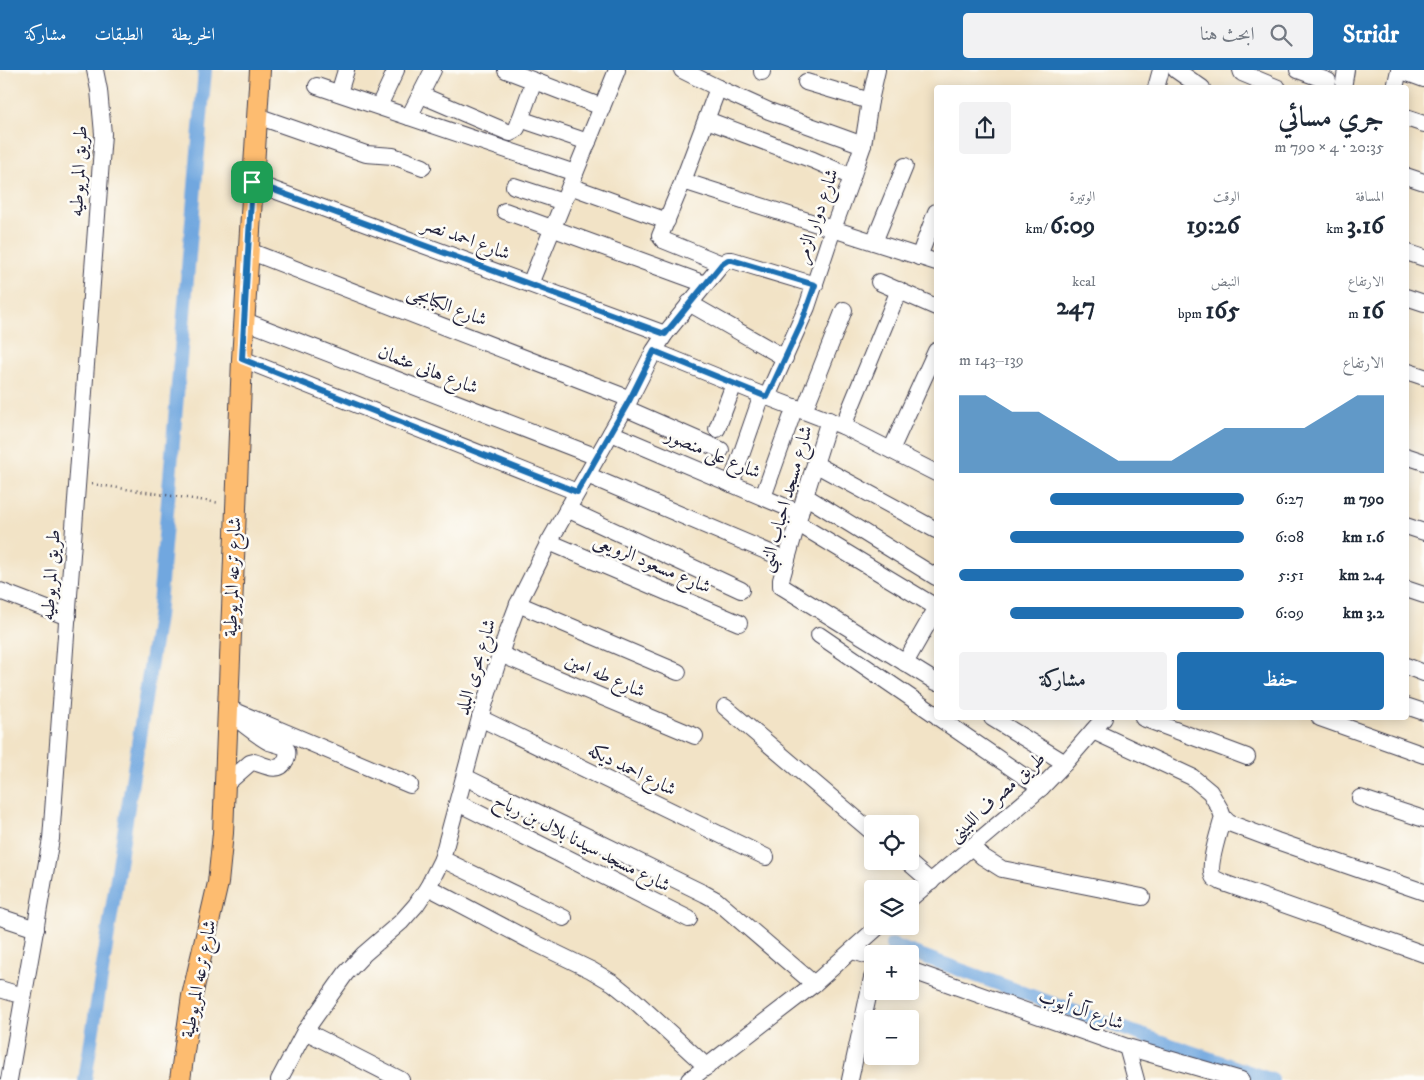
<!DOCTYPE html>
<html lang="ar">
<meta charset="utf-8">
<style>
body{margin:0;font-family:"IM FELL DW Pica",Amiri,serif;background:#f2f2f3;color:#1f2937;direction:rtl;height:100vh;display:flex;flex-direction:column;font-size:19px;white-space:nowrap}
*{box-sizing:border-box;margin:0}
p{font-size:16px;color:#747a83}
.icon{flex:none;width:28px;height:28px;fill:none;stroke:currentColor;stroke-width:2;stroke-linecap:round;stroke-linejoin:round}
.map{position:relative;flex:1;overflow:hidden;direction:ltr}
.panel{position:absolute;left:934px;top:15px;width:475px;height:635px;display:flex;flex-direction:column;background:#fff;border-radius:5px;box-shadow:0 2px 12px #0003;direction:rtl}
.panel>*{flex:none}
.buttons{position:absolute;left:864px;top:745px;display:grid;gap:10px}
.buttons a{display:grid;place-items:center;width:55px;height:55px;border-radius:5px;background:#fff;box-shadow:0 2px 12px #0003;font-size:25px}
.pin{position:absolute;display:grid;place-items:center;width:42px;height:42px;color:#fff;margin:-21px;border-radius:10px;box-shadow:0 2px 8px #0006}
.round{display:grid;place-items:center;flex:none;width:52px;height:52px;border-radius:5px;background:#f2f2f3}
.head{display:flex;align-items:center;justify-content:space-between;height:85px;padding:0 25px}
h1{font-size:28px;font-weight:800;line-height:38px}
.stats{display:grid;grid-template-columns:repeat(3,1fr);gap:8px;height:85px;padding:5px 25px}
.stats div{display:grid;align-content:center}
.stats b{font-size:25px;font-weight:800}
.stats small{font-size:14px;font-weight:400}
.stats p{font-size:14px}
.chart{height:140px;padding:10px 25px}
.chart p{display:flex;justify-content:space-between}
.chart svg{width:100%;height:90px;margin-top:5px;fill:#1f6fb2;opacity:.7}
.action{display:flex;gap:10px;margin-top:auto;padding:10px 25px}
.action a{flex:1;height:58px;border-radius:5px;background:#1f6fb2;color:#fff;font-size:20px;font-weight:800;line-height:58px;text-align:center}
.action a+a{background:#f2f2f3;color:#1f2937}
ul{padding:0 25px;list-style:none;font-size:16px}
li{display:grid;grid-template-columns:80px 60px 1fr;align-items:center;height:38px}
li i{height:12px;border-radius:6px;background:#1f6fb2}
header{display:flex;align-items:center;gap:30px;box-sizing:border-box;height:70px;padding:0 25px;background:#1f6fb2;color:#fff}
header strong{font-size:24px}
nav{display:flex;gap:28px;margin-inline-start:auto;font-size:18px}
.search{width:350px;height:45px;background:#f2f2f3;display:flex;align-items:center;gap:12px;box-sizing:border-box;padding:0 18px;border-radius:5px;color:#747a83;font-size:19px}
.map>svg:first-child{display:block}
</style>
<header>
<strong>Stridr</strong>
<div class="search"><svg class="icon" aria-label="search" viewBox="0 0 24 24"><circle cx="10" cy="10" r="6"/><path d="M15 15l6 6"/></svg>ابحث هنا</div>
<nav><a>الخريطة</a><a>الطبقات</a><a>مشاركة</a></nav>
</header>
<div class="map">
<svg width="1424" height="1010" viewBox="0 0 1424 1010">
<rect width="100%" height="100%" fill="#fdfcf7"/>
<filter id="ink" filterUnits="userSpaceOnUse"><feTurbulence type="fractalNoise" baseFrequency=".02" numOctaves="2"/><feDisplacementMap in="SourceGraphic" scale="10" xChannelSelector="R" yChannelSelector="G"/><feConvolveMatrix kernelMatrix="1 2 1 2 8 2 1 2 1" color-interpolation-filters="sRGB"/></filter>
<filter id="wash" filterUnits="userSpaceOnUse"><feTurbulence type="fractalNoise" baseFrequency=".0096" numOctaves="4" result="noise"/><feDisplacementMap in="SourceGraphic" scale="20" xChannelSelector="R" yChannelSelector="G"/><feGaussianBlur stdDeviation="1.12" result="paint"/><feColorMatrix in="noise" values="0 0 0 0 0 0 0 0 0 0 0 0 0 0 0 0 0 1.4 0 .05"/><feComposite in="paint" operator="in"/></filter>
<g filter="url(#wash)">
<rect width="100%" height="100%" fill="#f2e3c6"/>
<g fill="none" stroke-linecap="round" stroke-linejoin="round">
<!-- canal -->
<g stroke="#71a7df" stroke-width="14">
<path d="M892,875L1084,945L1272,1010"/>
<path d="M85,1010L158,547L205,0"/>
</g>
</g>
</g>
<g filter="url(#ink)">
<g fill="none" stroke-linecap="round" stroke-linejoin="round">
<!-- minor casing -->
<g stroke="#413f50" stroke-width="18">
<g id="minor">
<path d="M506,0L602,37"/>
<path d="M682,0L718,18L769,41L863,75"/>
<path d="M1176,0L1202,18"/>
<path d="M1241,0L1242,3L1278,18"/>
<path d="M1298,0L1328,11"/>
<path d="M1399,0L1424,9"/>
<path d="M762,2V0"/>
<path d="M806,12L870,31"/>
<path d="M317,16L575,103"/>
<path d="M718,18L683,111L660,166L663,170L722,194"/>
<path d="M1156,18L1161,0"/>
<path d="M1343,18L1346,0"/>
<path d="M1395,18L1399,0"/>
<path d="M339,23L346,0"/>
<path d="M421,25L510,63L514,61L517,58L534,11"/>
<path d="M379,36L396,0"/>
<path d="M257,46L366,84L393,86L423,97"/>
<path d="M409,47L433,0"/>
<path d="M1406,48L1424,54"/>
<path d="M520,49L588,72"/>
<path d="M707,50L813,90L852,107"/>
<path d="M1406,106L1424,112"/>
<path d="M683,111L936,192"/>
<path d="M252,112L665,264"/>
<path d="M514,116L563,132"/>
<path d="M570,116L667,151"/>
<path d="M505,141L705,214"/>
<path d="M874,172L905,96"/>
<path d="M249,181L630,329"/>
<path d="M1406,182L1424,188"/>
<path d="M919,187L936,142"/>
<path d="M879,212L936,237"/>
<path d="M530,214L617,0"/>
<path d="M1406,227L1424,233"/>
<path d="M689,233L785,288"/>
<path d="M245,251L597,387"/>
<path d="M654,281L762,325L843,356L936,403"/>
<path d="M242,289L577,422"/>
<path d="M1406,301L1424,307"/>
<path d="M767,327L807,237L833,159L852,107L863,75L870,31L877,0"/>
<path d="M625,338L721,380"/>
<path d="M804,341L844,240"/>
<path d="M829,350L805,426L781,510V516L936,612"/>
<path d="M843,356L899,220"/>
<path d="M717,359L734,314"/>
<path d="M611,363L800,443"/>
<path d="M891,380L936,281"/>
<path d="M1406,386L1424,392"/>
<path d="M815,394L936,460"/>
<path d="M587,405L787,490"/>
<path d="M731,414L762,325"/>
<path d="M805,426L936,507"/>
<path d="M763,427L795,337"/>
<path d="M567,439L741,520"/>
<path d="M797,453L936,537"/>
<path d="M1406,456L1424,462"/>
<path d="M549,472L739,553"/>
<path d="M1406,519L1424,525"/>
<path d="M0,521L68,547"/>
<path d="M518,534L678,602"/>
<path d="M819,565L936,645"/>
<path d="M500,584L695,666"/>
<path d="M905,593L936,539"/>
<path d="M1406,596L1424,603"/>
<path d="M1406,636L1424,642"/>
<path d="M725,637L872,762"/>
<path d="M228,638L410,715"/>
<path d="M480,648L766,787"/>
<path d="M939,648L1041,718"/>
<path d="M992,648L1065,693"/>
<path d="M1143,648L1247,687"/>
<path d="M1320,648L1424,685"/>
<path d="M1093,661L1192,707L1210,722L1220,739L1223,747L1229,753L1277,771L1424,822"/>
<path d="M465,707L705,824L716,830L814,914"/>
<path d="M225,715L250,693L254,692C264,695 279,704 285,691C287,689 288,683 287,680C284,675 274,674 269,672C258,666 247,657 237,649"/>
<path d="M1360,728L1424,749"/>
<path d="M458,733L689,849"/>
<path d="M1223,747C1220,759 1206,799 1214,808C1216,810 1219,810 1221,812L1424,884"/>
<path d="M972,777L983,787L1002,799L1142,827"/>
<path d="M442,789L564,848"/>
<path d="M907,791L931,812"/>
<path d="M428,817L529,870L591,900L613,913L634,930L707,997"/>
<path d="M910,829L1041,718L1065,693L1104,648"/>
<path d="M0,847L36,859"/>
<path d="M853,881L872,887"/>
<path d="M910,900L1127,977L1241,1010"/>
<path d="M0,919L23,926"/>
<path d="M305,961L401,1010"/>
<path d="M1127,977L1136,1010"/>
<path d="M9,1010L51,769L103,64L99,20L95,0"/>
<path d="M279,1010L305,961L346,903L364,884L401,852L416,835L428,817L442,789L480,648L506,566L518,534L549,472L625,338L654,281L665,264L722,194L728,190H732L815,215"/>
<path d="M689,1010L814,914L879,856"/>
<path d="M850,1010L872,908"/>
</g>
</g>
<!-- major casing -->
<g stroke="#413f50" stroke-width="22">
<path id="major" d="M180,1010L192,926L218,813L223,763L242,289L260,0"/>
</g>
<!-- path -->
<path stroke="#413f50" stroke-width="2.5" stroke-dasharray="1 4" stroke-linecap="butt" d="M92,414L220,433"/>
<!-- minor -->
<use href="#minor" stroke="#fff" stroke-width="16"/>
<!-- major -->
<use href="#major" stroke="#fdbc70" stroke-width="20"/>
</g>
</g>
<g fill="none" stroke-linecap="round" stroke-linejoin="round" filter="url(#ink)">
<!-- route casing -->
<g stroke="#fff" stroke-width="10">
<path id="route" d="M252,112L665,264L722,194L728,190H732L815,215L801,254L767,327L654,281L630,329L577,422L242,289Z"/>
</g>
<!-- route -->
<use href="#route" stroke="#1f6fb2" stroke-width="6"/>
</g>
<g text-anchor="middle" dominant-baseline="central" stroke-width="5" stroke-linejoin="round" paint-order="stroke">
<!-- street labels -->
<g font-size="19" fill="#22223b" stroke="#fdfcf7">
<text transform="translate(79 101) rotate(-87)">طريق المريوطيه</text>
<text transform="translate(817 146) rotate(-71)">شارع دوار الزمر</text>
<text transform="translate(466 169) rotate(20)">شارع احمد نصر</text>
<text transform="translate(447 236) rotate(21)">شارع الكبابجى</text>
<text transform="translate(428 300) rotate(21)">شارع هانى عثمان</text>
<text transform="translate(713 384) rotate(23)">شارع على منصور</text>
<text transform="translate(786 429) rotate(-74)">شارع مسجد احباب النبى</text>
<text transform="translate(652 494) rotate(23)">شارع مسعود الرويعى</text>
<text transform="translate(51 505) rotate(-86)">طريق المريوطيه</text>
<text transform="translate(233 507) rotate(-88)">شارع ترعه المريوطية</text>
<text transform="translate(476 597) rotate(-73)">شارع بحرى البلد</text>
<text transform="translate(605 606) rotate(23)">شارع طه امين</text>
<text transform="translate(632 700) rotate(26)">شارع احمد ديكه</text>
<text transform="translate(997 727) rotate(-42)">طريق مصرف اللبينى</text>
<text transform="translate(582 773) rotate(27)">شارع مسجد سيدنا بلال بن رباح</text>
<text transform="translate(199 909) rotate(-79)">شارع ترعه المريوطية</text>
<text transform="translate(1081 940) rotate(19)">شارع آل أيوب</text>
</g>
</g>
</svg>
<div class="buttons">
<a><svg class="icon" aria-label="locate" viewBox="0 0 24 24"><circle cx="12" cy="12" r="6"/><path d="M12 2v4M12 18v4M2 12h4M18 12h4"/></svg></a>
<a><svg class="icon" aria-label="layers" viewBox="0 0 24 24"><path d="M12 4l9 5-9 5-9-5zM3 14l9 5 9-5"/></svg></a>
<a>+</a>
<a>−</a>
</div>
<div class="pin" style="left:252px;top:112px;background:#1e9e55"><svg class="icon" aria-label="arrive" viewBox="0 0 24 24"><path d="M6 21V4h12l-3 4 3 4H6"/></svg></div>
<section class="panel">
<div class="head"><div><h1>جري مسائي</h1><p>20:35 · 4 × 790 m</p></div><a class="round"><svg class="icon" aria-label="share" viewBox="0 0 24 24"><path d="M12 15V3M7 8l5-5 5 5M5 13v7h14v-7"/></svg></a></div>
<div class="stats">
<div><p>المسافة</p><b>3.16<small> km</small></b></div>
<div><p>الوقت</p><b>19:26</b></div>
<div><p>الوتيرة</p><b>6:09<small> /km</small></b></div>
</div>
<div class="stats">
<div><p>الارتفاع</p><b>16<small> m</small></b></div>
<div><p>النبض</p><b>165<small> bpm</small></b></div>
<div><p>kcal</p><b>247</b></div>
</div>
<div class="chart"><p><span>الارتفاع</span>139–143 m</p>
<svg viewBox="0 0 160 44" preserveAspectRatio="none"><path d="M0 44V6L10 6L20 14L30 14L40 22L50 30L60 38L70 38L80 38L90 30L100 22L110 22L120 22L130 22L140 14L150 6L160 6V44z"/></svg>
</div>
<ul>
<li><b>790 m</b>6:27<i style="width:68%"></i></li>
<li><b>1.6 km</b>6:08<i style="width:82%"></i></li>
<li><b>2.4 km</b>5:51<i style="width:100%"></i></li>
<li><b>3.2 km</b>6:09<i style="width:82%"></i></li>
</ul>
<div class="action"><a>حفظ</a><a>مشاركة</a></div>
</section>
</div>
